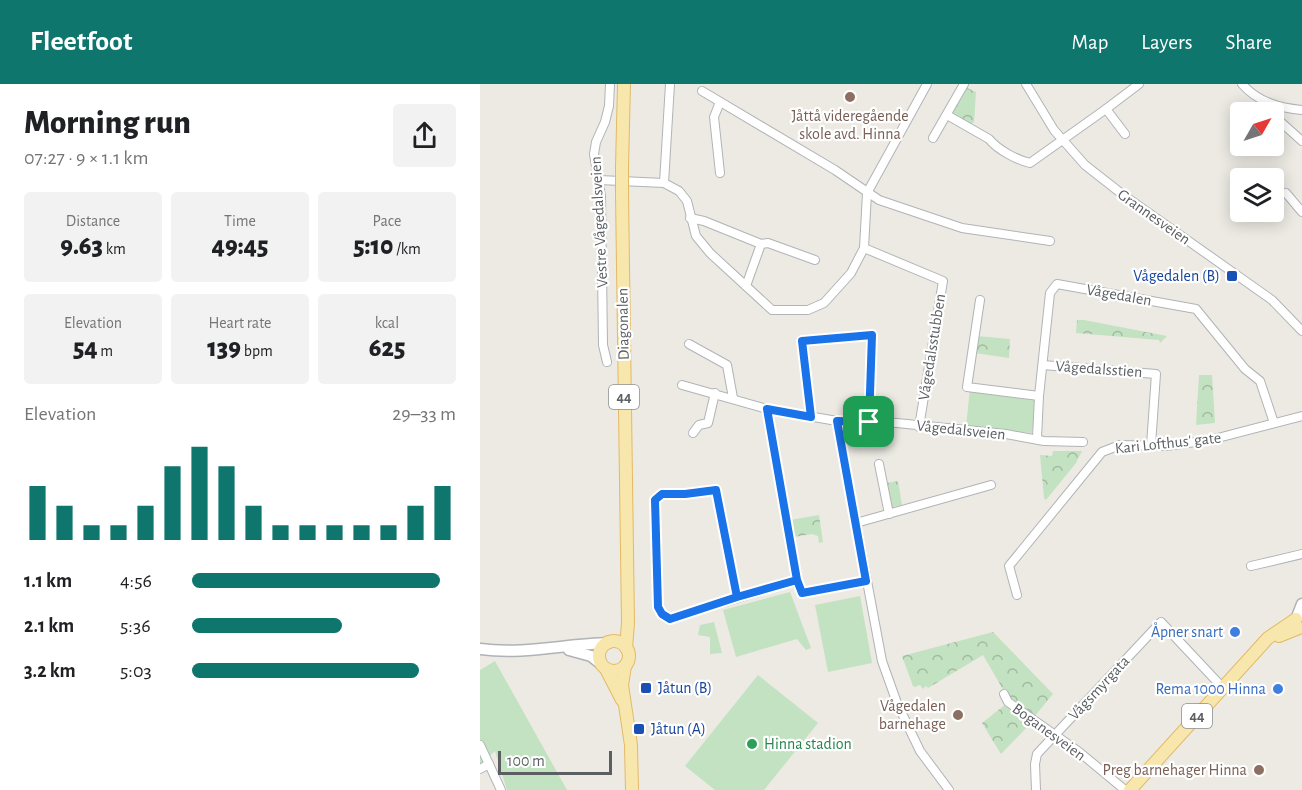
<!DOCTYPE html>
<meta charset="utf-8">
<style>
body{margin:0;font-family:"Alegreya Sans",sans-serif;background:#f2f2f2;color:#202124;height:100vh;display:flex;flex-direction:column;font-size:22px;white-space:nowrap}
*{box-sizing:border-box;margin:0}
p{font-size:20px;color:#757577}
.icon{flex:none;width:33px;height:33px;fill:none;stroke:currentColor;stroke-width:2;stroke-linecap:round;stroke-linejoin:round}
.map{position:relative;flex:1;overflow:hidden}
.sheet{display:flex;flex-direction:column;background:#fff;width:480px}
.sheet>*{flex:none}
.needle{width:39px;rotate:51deg}
.buttons{position:absolute;left:750px;top:18px;display:grid;gap:12px}
.buttons a{display:grid;place-items:center;width:54px;height:54px;border-radius:6px;background:#fff;box-shadow:0 3px 15px #0003;font-size:30px}
.scale{position:absolute;left:18px;bottom:15px;width:114px;box-sizing:border-box;padding-left:6px;border:3px solid #5b5f62;border-top:0;font-size:16px;line-height:21px;white-space:nowrap;color:#5b5f62;-webkit-text-stroke:4px #fff;paint-order:stroke}
.pin{position:absolute;display:grid;place-items:center;width:51px;height:51px;color:#fff;margin:-26px;border-radius:12px;box-shadow:0 3px 9px #0006}
.round{display:grid;place-items:center;flex:none;width:63px;height:63px;border-radius:6px;background:#f2f2f2}
.headline{display:flex;align-items:center;justify-content:space-between;height:102px;padding:0 24px}
h1{font-size:33px;font-weight:800;line-height:45px}
.figures{display:grid;grid-template-columns:repeat(3,1fr);gap:9px;height:102px;padding:6px 24px}
.figures div{display:grid;align-content:center;border-radius:6px;background:#f2f2f2;text-align:center}
.figures b{font-size:26px;font-weight:800}
.figures small{font-size:16px;font-weight:400}
.figures p{font-size:16px}
.chart{height:168px;padding:12px 24px}
.chart p{display:flex;justify-content:space-between}
.chart svg{width:100%;height:108px;margin-top:6px;stroke:#0f766e;stroke-width:6}
ul{padding:0 24px;list-style:none;font-size:20px}
li{display:grid;grid-template-columns:96px 72px 1fr;align-items:center;height:45px}
li i{height:15px;border-radius:8px;background:#0f766e}
header{display:flex;align-items:center;gap:36px;box-sizing:border-box;height:84px;padding:0 30px;background:#0f766e;color:#fff}
header strong{font-size:28px}
nav{display:flex;gap:33px;margin-inline-start:auto;font-size:21px}
main{display:flex;flex:1;min-height:0}
.map>svg:first-child{display:block}
</style>
<header>
<strong>Fleetfoot</strong>
<nav><a>Map</a><a>Layers</a><a>Share</a></nav>
</header>
<main>
<section class="sheet">
<div class="headline"><div><h1>Morning run</h1><p>07:27 · 9 × 1.1 km</p></div><a class="round"><svg class="icon" aria-label="share" viewBox="0 0 24 24"><path d="M12 15V3M7 8l5-5 5 5M5 13v7h14v-7"/></svg></a></div>
<div class="figures">
<div><p>Distance</p><b>9.63<small> km</small></b></div>
<div><p>Time</p><b>49:45</b></div>
<div><p>Pace</p><b>5:10<small> /km</small></b></div>
</div>
<div class="figures">
<div><p>Elevation</p><b>54<small> m</small></b></div>
<div><p>Heart rate</p><b>139<small> bpm</small></b></div>
<div><p>kcal</p><b>625</b></div>
</div>
<div class="chart"><p><span>Elevation</span>29–33 m</p>
<svg viewBox="0 0 160 44" preserveAspectRatio="none"><path d="M5 44V22M15 44V30M25 44V38M35 44V38M45 44V30M55 44V14M65 44V6M75 44V14M85 44V30M95 44V38M105 44V38M115 44V38M125 44V38M135 44V38M145 44V30M155 44V22"/></svg>
</div>
<ul>
<li><b>1.1 km</b>4:56<i style="width:94%"></i></li>
<li><b>2.1 km</b>5:36<i style="width:57%"></i></li>
<li><b>3.2 km</b>5:03<i style="width:86%"></i></li>
</ul>
</section>
<div class="map">
<svg width="822" height="706" viewBox="0 0 822 706">
<defs>
<pattern id="park-crowns" width="20" height="18" patternUnits="userSpaceOnUse" patternTransform="scale(1.5)"><rect width="20" height="18" fill="#c3e2c1"/><path d="M2 6a3 3 0 1 1 6 0M12 15a3 3 0 1 1 6 0" fill="none" stroke="#a1baa0"/></pattern>
</defs>
<rect width="100%" height="100%" fill="#eceae3"/>
<!-- grass -->
<g fill="#c3e2c1">
<path d="M490,304L550,313L556,318L552,349L486,343Z"/>
<path d="M310,508L331,564L326,566L317,555L256,573L243,526Z"/>
<path d="M380,512L392,579L348,588L335,521Z"/>
<path d="M234,538L242,569L230,570V553L218,551L220,541Z"/>
<path d="M15,577L87,706H27L15,667L0,680V586Z"/>
<path d="M278,591L338,639L284,706H235L205,682Z"/>
</g>
<!-- park -->
<g fill="url(#park-crowns)">
<path d="M485,3L496,8L494,38L491,40L473,30V26Z"/>
<path d="M597,236H604L687,252L680,259L679,256L596,249Z"/>
<path d="M497,252L530,255L529,274L495,269Z"/>
<path d="M719,291H732L735,339L716,341Z"/>
<path d="M573,367H602L596,379L566,416L564,414L560,371L572,372Z"/>
<path d="M418,397L422,421L411,423L407,399Z"/>
<path d="M339,431L343,458L339,459L338,452L332,450L314,453L310,436Z"/>
<path d="M513,548L573,610L554,633L528,614L503,571L448,604L446,602L443,605L440,601L435,603L433,602L422,572Z"/>
<path d="M526,620L552,638L521,670L502,639Z"/>
</g>
<g fill="none" stroke-linecap="round" stroke-linejoin="round">
<!-- street casing -->
<g stroke="#b0b4b7" stroke-width="10">
<g id="street">
<path d="M546,0L574,46L605,81L642,110L792,216L822,247"/>
<path d="M762,0C778,18 799,24 822,26"/>
<path d="M222,7L355,86L399,116L482,144L570,157"/>
<path d="M240,18L234,33L240,89"/>
<path d="M626,25L659,0"/>
<path d="M787,27L789,28"/>
<path d="M467,31L509,55C518,66 537,76 550,79L626,25L645,50"/>
<path d="M794,32L822,57"/>
<path d="M453,54L484,0"/>
<path d="M119,96L184,99L199,107L207,117L216,152L230,169L292,226H328L344,219L371,189L384,164L387,109L447,0"/>
<path d="M184,99L190,0"/>
<path d="M806,109L822,128"/>
<path d="M210,134L224,137L281,160L266,202"/>
<path d="M281,160L288,159L335,176"/>
<path d="M384,164L463,197L439,343"/>
<path d="M500,216L487,303L559,312"/>
<path d="M209,260L247,281L253,314"/>
<path d="M127,278L123,261L121,112L114,70L116,58L125,38L129,22L130,0"/>
<path d="M563,281L676,290L671,361"/>
<path d="M202,301L287,325L357,337L417,339L526,350L564,357L603,358"/>
<path d="M287,325L317,496"/>
<path d="M331,333L322,257L392,251L389,338"/>
<path d="M357,337L402,577L417,619L440,667L469,706"/>
<path d="M213,349L219,341L228,339L235,309"/>
<path d="M557,354L559,312L570,209L577,200L716,225L765,285L780,297L794,339"/>
<path d="M399,380L409,430"/>
<path d="M376,439L511,401"/>
<path d="M771,482L822,470"/>
<path d="M537,511L529,482L622,368L640,361L686,362L730,356L822,332"/>
<path d="M257,513L236,406L205,410H182L175,416L178,523L182,530L190,535L317,496L322,509L386,497"/>
<path d="M524,610L528,618L598,667L645,706"/>
<path d="M0,661L21,706"/>
<path d="M0,685L9,680"/>
<path d="M556,706L555,680L557,670L681,538L743,604"/>
</g>
</g>
<!-- secondary casing -->
<g stroke="#afb3b7" stroke-width="13">
<g id="secondary">
<path d="M817,533L822,520"/>
<path d="M0,565C44,571 85,560 128,559"/>
<path d="M89,566L111,572L120,579"/>
</g>
</g>
<!-- primary casing -->
<g stroke="#e4b964" stroke-width="14">
<g id="primary">
<path d="M142,83L144,0"/>
<path d="M142,110L148,539L146,564"/>
<path d="M799,552L819,544"/>
<circle cx="134" cy="572" r="15"/>
<path d="M145,582L142,601L151,661L152,706"/>
<path d="M126,585L142,616"/>
<path d="M650,706L788,554L816,535"/>
</g>
</g>
<!-- street -->
<use href="#street" stroke="#fff" stroke-width="8"/>
<!-- secondary -->
<use href="#secondary" stroke="#fff" stroke-width="10"/>
<!-- primary -->
<use href="#primary" stroke="#f7e7ad" stroke-width="12"/>
<!-- primary-bridge casing -->
<g stroke="#e4b964" stroke-width="14" stroke-linecap="butt">
<path id="primary-bridge" d="M142,110V83"/>
</g>
<!-- primary-bridge -->
<use href="#primary-bridge" stroke="#f7e7ad" stroke-width="12"/>
</g>
<g fill="none" stroke-linecap="round" stroke-linejoin="round">
<!-- route casing -->
<g stroke="#fff" stroke-width="12">
<path id="route" d="M389,338L357,337L386,497L322,509L317,496L257,513L190,535L182,530L178,523L175,416L182,410H205L236,406L257,513L317,496L287,325L331,333L322,257L392,251L389,338"/>
</g>
<!-- route -->
<use href="#route" stroke="#1a73e8" stroke-width="8"/>
</g>
<!-- markers -->
<g fill="#8d6e63" stroke="#fff" stroke-width="2">
<circle cx="370" cy="13" r="6"/>
<circle cx="478" cy="631" r="6"/>
<circle cx="779" cy="686" r="6"/>
</g>
<g fill="#1a4fb4" stroke="#fff" stroke-width="2">
<rect x="746" y="186" width="12" height="12" rx="3"/>
<rect x="160" y="598" width="12" height="12" rx="3"/>
<rect x="153" y="639" width="12" height="12" rx="3"/>
</g>
<g fill="#3f7fe0" stroke="#fff" stroke-width="2">
<circle cx="755" cy="548" r="6"/>
<circle cx="798" cy="605" r="6"/>
</g>
<circle fill="#2e9e5b" stroke="#fff" stroke-width="2" cx="272" cy="660" r="6"/>
<g text-anchor="middle" dominant-baseline="central" stroke-width="4.5" stroke-linejoin="round" paint-order="stroke">
<!-- shield labels -->
<g fill="#fff" stroke="#8c8f91" stroke-width="1.5">
<rect x="129" y="301" width="30" height="24" rx="4.5"/>
<rect x="702" y="620" width="30" height="24" rx="4.5"/>
</g>
<g font-size="15" font-weight="bold" fill="#5b5f62">
<text x="144" y="313">44</text>
<text x="717" y="632">44</text>
</g>
<!-- education labels -->
<g font-size="16" fill="#785e54" stroke="#fff" text-anchor="end">
<text x="370" y="32" text-anchor="middle">Jåttå videregående<tspan x="370" dy="18">skole avd. Hinna</tspan></text>
<text x="466" y="622">Vågedalen<tspan x="466" dy="18">barnehage</tspan></text>
<text x="767" y="686">Preg barnehager Hinna</text>
</g>
<!-- street labels -->
<g font-size="16" fill="#5b5f62" stroke="#fff">
<text transform="translate(674 133) rotate(35)">Grannesveien</text>
<text transform="translate(119 138) rotate(-93)">Vestre Vågedalsveien</text>
<text transform="translate(639 211) rotate(10)">Vågedalen</text>
<text transform="translate(143 240) rotate(-91)">Diagonalen</text>
<text transform="translate(452 263) rotate(-81)">Vågedalsstubben</text>
<text transform="translate(619 285) rotate(4)">Vågedalsstien</text>
<text transform="translate(481 346) rotate(6)">Vågedalsveien</text>
<text transform="translate(688 359) rotate(-6)">Kari Lofthus' gate</text>
<text transform="translate(619 604) rotate(-47)">Vågsmyrgata</text>
<text transform="translate(569 648) rotate(36)">Boganesveien</text>
</g>
<!-- transit labels -->
<g font-size="16" fill="#164399" stroke="#fff" text-anchor="start">
<text x="740" y="192" text-anchor="end">Vågedalen (B)</text>
<text x="178" y="604">Jåtun (B)</text>
<text x="171" y="645">Jåtun (A)</text>
</g>
<!-- shop labels -->
<g font-size="16" fill="#366cbe" stroke="#fff" text-anchor="end">
<text x="743" y="548">Åpner snart</text>
<text x="786" y="605">Rema 1000 Hinna</text>
</g>
<!-- leisure labels -->
<g font-size="16" fill="#27864d" stroke="#fff" text-anchor="start">
<text x="284" y="660">Hinna stadion</text>
</g>
</g>
</svg>
<div class="buttons">
<a><svg class="needle" viewBox="-14 -14 28 28"><path d="M0-13l5 13h-10z" fill="#e53935"/><path d="M0 13l5-13h-10z" fill="#757577"/></svg></a>
<a><svg class="icon" aria-label="layers" viewBox="0 0 24 24"><path d="M12 4l9 5-9 5-9-5zM3 14l9 5 9-5"/></svg></a>
</div>
<div class="scale">100 m</div>
<div class="pin" style="left:389px;top:338px;background:#1e9e55"><svg class="icon" aria-label="arrive" viewBox="0 0 24 24"><path d="M6 21V4h12l-3 4 3 4H6"/></svg></div>
</div>
</main>
